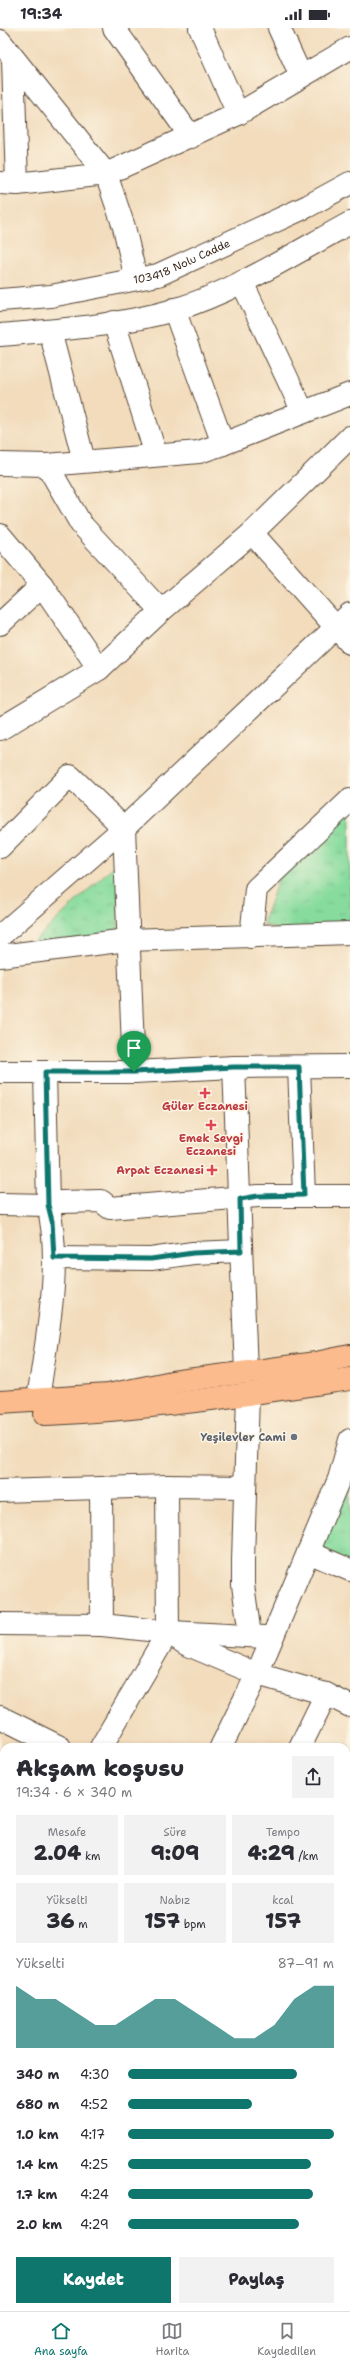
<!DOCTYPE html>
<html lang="tr">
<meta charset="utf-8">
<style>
body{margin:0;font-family:"Shantell Sans",sans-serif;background:#f2f2f3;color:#2b2b33;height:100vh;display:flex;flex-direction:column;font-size:15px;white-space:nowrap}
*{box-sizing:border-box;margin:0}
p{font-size:13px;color:#7c7c81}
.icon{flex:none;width:22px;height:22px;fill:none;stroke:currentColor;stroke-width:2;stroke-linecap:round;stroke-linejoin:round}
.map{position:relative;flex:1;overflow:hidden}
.panel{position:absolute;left:0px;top:1715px;width:350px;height:568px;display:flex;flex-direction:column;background:#fff;border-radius:12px 12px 0 0;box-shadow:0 2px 6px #0003}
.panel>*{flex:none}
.pin{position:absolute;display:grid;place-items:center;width:34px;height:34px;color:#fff;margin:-41px -17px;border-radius:50% 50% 50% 0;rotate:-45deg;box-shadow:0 0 4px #0007}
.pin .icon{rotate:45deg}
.round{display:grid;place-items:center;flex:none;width:42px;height:42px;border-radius:0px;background:#f2f2f3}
.head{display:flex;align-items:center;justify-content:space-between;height:68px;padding:0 16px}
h1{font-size:22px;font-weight:800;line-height:30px}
.metrics{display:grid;grid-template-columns:repeat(3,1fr);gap:6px;height:68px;padding:4px 16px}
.metrics div{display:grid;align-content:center;border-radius:0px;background:#f2f2f3;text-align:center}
.metrics b{font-size:20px;font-weight:800}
.metrics small{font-size:11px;font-weight:400}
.metrics p{font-size:11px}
.chart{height:112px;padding:8px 16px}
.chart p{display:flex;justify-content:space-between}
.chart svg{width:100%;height:72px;margin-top:4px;fill:#0f766e;opacity:.7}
.primary-button{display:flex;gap:8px;margin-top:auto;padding:8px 16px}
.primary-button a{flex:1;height:46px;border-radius:0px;background:#0f766e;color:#fff;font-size:16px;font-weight:800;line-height:46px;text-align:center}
.primary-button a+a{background:#f2f2f3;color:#2b2b33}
ul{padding:0 16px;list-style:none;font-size:13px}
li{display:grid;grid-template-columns:64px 48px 1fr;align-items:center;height:30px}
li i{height:10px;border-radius:5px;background:#0f766e}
.status{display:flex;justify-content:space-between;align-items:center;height:28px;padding:0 20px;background:#fff;direction:ltr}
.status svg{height:11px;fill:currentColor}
.tab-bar{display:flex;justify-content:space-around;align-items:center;height:56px;border-top:1px solid #e1e1e2;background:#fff;font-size:11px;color:#7c7c81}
.tab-bar a{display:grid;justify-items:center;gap:2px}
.tab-bar .current{color:#0f766e}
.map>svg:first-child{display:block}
</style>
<div class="status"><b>19:34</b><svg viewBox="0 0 49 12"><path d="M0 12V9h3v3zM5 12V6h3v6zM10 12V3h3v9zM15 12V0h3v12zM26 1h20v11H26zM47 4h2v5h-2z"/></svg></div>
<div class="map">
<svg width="350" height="2283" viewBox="0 0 350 2283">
<defs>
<pattern id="grass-tufts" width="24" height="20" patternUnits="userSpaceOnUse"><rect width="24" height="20" fill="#87db9d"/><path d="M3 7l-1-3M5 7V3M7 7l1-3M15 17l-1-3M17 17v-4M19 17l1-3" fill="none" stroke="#75bc87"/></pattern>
</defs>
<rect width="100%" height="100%" fill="#fcf5e5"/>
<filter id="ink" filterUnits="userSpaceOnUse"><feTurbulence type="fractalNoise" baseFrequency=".025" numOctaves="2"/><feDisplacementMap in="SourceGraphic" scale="8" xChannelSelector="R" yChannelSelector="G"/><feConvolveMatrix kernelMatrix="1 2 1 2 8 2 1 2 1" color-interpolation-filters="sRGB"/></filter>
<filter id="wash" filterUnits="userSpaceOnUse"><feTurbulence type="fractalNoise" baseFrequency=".012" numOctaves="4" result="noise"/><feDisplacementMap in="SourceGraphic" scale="16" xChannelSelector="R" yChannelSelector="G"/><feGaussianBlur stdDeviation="0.9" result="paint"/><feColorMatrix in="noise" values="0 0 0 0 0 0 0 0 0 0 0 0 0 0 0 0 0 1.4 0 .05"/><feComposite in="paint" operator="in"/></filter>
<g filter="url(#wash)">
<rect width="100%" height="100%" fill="#f2dcbc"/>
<!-- grass -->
<g fill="url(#grass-tufts)" stroke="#61825e">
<path d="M350,781V898L284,904L263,896L279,849Z"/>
<path d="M119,833L118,906L31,916Z"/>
<path d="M343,1462H350V1540L318,1526Z"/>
<path d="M4,2058V2105L0,2101V2062Z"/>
</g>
</g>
<g filter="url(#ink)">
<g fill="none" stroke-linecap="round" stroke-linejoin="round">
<!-- minor casing -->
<g stroke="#564536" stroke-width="24">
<g id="minor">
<path d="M114,0L191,109"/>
<path d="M200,0L238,86"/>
<path d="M279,0L301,48"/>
<path d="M0,13L106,146L124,199L136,251"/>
<path d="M13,31L17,156"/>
<path d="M0,155L17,156L106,146L238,86L350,20"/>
<path d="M242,254L303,384"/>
<path id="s1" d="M0,272L51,268L158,247L308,178L350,155"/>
<path d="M174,281L223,416"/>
<path d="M114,294L156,427"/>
<path d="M50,303L84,433"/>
<path d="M0,307C58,302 118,298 174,282C234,264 295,225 350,195"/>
<path d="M0,436L47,437L199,424L223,416L350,366"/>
<path d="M47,437L81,496L161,583"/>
<path d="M252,505L350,615"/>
<path d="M0,507L42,557L99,641"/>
<path d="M0,596L42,557"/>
<path d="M0,701L99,641L161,583L252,505L350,409"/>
<path d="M0,819L70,748L124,800L134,1044"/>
<path d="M0,908L124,800L350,586"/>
<path d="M251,909L256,861L350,772"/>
<path d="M0,928L127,912L350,905"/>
<path d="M234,1039L246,1344"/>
<path d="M299,1039L304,1167"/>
<path d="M0,1044H134L234,1039L350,1038"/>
<path d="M0,1176L48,1177L61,1174L101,1173L110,1180L258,1168H350"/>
<path d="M54,1230L151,1231L193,1225L241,1223"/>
<path d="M248,1366L243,1533V1557L250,1607"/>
<path d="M38,1372C46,1311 63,1237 48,1177L45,1044"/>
<path d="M101,1461L102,1597"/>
<path d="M0,1463L167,1458L244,1459"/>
<path d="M308,1524L350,1542"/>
<path d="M0,1596L102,1597L168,1604L186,1616L257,1646L326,1666L350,1678"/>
<path d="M171,1604L265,1609"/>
<path d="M0,1689L60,1719"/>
<path d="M101,1719L168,1604L167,1458"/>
<path d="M221,1719L257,1646L339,1451L350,1412"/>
<path d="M300,1719L326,1666"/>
<path d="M0,1777L4,1779"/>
<path d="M346,1809L350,1801"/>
<path d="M346,1855L350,1857"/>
<path d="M0,1911L4,1904"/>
<path d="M346,2042L350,2034"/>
<path d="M0,2049L4,2045"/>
<path d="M0,2116L4,2119"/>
<path d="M346,2172L350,2175"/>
<path d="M14,2279V2283"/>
<path d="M103,2283L104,2279"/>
<path d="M187,2283L188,2279"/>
<path d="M282,2283V2279"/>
</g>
</g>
<!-- major casing -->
<g stroke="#564536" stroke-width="24">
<g id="major">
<path d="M0,1374L108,1367L172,1354L316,1335L350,1328"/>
<path d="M45,1386C147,1382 249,1366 350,1351"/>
</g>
</g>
<!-- minor -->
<use href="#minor" stroke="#fff" stroke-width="22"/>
<!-- major -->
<use href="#major" stroke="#fbbb8d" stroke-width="22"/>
</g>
</g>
<g fill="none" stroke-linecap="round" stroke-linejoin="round" filter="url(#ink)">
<!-- route casing -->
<g stroke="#fff" stroke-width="8">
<path id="route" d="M234,1039H299L304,1167L258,1168L240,1171L241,1223L193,1225L151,1231L54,1230L52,1193L48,1177L45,1044H134Z"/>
</g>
<!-- route -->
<use href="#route" stroke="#0f766e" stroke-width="5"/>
</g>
<!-- markers -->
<g fill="#e0444e" stroke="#fcf5e5" stroke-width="1.5">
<path d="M203 1059h4v4h4v4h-4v4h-4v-4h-4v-4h4z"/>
<path d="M209 1091h4v4h4v4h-4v4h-4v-4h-4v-4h4z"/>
<path d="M210 1136h4v4h4v4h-4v4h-4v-4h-4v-4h4z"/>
</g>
<circle fill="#6b7280" stroke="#fcf5e5" stroke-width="1.5" cx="294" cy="1409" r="4"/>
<g text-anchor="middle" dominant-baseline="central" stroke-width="3" stroke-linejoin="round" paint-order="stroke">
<!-- street labels -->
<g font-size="11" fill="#3b2a1e" stroke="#fcf5e5">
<text stroke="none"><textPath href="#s1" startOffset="187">103418 Nolu Cadde</textPath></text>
</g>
<!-- health labels -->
<g font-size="11" font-weight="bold" fill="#be3a42" stroke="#fcf5e5">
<text x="205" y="1078">Güler Eczanesi</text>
<text x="211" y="1110">Emek Sevgi<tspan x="211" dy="13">Eczanesi</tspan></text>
<text x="204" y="1142" text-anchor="end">Arpat Eczanesi</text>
</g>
<!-- worship labels -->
<g font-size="11" font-weight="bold" fill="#5b616d" stroke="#fcf5e5" text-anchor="end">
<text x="286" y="1409">Yeşilevler Cami</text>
</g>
</g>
</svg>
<div class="pin" style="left:134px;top:1044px;background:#1e9e55"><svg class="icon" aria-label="arrive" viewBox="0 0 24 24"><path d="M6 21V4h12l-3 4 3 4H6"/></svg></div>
<section class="panel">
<div class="head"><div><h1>Akşam koşusu</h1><p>19:34 · 6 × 340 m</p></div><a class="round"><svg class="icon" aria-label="share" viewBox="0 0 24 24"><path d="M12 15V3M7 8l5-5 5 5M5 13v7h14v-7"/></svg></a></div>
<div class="metrics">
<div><p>Mesafe</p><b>2.04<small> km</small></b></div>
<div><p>Süre</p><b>9:09</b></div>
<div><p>Tempo</p><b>4:29<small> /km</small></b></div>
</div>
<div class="metrics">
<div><p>Yükselti</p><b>36<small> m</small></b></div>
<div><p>Nabız</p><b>157<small> bpm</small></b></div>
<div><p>kcal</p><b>157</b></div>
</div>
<div class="chart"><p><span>Yükselti</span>87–91 m</p>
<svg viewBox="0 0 160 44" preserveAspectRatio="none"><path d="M0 44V6L10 14L20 14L30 22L40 30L50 30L60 22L70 14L80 14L90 22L100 30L110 38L120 38L130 30L140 14L150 6L160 6V44z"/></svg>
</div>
<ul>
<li><b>340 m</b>4:30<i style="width:82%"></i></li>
<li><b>680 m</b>4:52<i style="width:60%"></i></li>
<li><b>1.0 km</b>4:17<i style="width:100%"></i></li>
<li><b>1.4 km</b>4:25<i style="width:89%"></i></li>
<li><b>1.7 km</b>4:24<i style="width:90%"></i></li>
<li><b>2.0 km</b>4:29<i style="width:83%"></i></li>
</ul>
<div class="primary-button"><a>Kaydet</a><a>Paylaş</a></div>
</section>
</div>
<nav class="tab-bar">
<a class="current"><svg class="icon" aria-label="home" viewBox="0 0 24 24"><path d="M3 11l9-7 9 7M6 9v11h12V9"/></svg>Ana sayfa</a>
<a><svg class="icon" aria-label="map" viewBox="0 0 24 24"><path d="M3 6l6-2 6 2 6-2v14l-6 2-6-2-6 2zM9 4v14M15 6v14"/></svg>Harita</a>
<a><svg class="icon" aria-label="saved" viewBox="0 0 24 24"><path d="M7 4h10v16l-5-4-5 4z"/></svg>Kaydedilen</a>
</nav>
